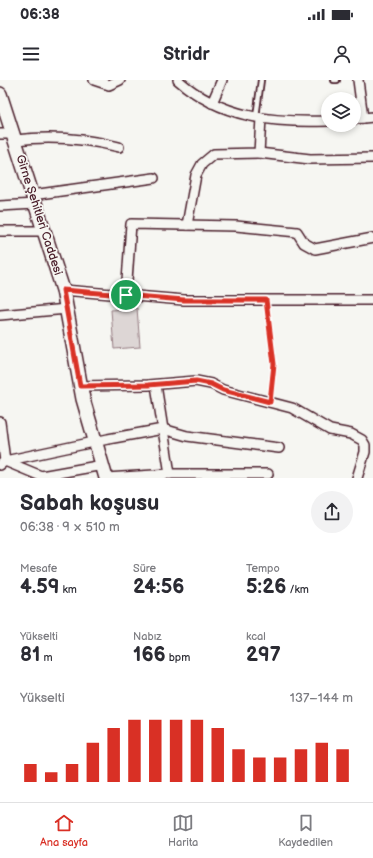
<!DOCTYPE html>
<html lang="tr">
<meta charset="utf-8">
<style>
body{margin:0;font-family:"Balsamiq Sans",sans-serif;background:#f2f2f3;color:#2b2b33;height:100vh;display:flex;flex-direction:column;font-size:15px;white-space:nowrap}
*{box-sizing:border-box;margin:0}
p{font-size:13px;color:#7c7c81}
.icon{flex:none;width:22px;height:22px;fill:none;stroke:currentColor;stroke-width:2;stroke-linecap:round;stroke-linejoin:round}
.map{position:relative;height:398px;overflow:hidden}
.drawer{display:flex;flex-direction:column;background:#fff;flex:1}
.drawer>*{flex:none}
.buttons{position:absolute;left:321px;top:12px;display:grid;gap:8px}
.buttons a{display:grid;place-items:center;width:40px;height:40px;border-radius:50%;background:#fff;box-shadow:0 2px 6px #0003;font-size:20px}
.pin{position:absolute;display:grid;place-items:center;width:34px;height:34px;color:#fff;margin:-17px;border:2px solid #fff;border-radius:50%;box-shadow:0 1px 4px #0007}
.round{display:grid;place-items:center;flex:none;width:42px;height:42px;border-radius:21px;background:#f2f2f3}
.overview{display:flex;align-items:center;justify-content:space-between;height:68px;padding:0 20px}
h1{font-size:22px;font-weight:600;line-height:30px}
.stats{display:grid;grid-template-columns:repeat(3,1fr);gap:6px;height:68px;padding:4px 20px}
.stats div{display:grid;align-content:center}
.stats b{font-size:20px;font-weight:600}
.stats small{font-size:11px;font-weight:400}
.stats p{font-size:11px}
.chart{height:112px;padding:8px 20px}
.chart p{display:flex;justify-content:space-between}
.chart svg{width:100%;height:72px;margin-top:4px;stroke:#d93025;stroke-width:6}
.status{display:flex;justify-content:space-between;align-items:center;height:28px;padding:0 20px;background:#fff;direction:ltr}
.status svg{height:11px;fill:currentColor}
header{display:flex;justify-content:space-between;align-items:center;height:52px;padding:0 20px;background:#fff;font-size:18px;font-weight:600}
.dock{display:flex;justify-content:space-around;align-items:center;height:56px;border-top:1px solid #e1e1e2;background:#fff;font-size:11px;color:#7c7c81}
.dock a{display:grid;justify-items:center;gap:2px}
.dock .on{color:#d93025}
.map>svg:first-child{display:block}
</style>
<div class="status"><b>06:38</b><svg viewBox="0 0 49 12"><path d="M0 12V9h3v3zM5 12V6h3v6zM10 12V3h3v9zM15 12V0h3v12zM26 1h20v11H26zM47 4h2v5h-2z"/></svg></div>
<header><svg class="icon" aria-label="menu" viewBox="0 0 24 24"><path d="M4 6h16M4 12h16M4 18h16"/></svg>Stridr<svg class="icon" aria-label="person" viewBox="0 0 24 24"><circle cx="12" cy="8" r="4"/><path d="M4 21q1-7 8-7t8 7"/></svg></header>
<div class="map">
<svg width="373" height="398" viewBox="0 0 373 398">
<rect width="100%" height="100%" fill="#f6f6f2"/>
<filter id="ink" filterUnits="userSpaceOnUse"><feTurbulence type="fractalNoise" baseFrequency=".025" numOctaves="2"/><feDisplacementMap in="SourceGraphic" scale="8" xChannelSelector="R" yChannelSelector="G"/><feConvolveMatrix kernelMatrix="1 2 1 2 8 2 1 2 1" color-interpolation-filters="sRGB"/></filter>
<g filter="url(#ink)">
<!-- green -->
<path fill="#ddd6d5" stroke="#947a80" d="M137,228L140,267L114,269L111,230Z"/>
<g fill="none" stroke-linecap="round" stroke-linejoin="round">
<!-- lane casing -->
<g stroke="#4a1f2b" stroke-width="8">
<g id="lane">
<path d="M334,0H337"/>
<path d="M256,37L261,0"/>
</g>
</g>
<!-- street casing -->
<g stroke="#4a1f2b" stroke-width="12">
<g id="street">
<path d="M94,0L109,5L120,0"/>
<path d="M178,0C221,38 273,43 328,41"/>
<path d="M358,0L363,38"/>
<path d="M212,23L222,0"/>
<path d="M354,39L373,37"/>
<path d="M0,54H13"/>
<path d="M15,60C50,56 84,58 119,67"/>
<path d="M259,73L310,79L373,78"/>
<path d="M32,115L154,98"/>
<path d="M0,126L35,124"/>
<path d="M187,145L196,95L202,84L214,74L259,73L261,38"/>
<path d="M0,151H45"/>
<path d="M63,210L184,220H373"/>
<path d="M126,215L131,144L236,146L297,152L304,163L315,169L373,158"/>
<path d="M0,235L67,229"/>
<path d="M156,305L170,394"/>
<path d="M80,306L148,305L196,301L211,304L223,310L292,328L330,350L351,354L362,360L365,365V372L357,398"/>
<path d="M0,342L5,381L41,396L103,385"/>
<path d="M0,385L5,381L108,359L163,349L187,356L279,368"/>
<path d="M106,398L170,394H268"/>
</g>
</g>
<!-- secondary casing -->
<g stroke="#4a1f2b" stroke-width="16">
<path id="secondary" d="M0,14L63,210L83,319L106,398"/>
</g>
<!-- path -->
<path stroke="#4a1f2b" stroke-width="1.5" stroke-dasharray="3 3" stroke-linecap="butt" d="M267,229L274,275L272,314"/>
<!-- lane -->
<use href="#lane" stroke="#f6f6f2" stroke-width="4.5"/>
<!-- street -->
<use href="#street" stroke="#f6f6f2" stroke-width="9"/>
<!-- secondary -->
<use href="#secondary" stroke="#f6f6f2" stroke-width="13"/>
</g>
</g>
<g fill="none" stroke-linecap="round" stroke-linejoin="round" filter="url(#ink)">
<!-- route casing -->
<g stroke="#fff" stroke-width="8">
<path id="route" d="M63,210L184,220H266L274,284L270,322L223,310L211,304L196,301L148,305L80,306Z"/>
</g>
<!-- route -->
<use href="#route" stroke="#d93025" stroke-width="5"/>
</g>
<g text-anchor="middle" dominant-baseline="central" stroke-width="3.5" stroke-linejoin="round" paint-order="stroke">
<!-- street labels -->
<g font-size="12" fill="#4a1f2b" stroke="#f6f6f2">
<text transform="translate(39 135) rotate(72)">Girne Şehitleri Caddesi</text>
</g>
</g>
</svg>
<div class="buttons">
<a><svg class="icon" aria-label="layers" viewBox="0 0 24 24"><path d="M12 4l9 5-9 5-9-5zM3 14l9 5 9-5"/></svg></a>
</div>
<div class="pin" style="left:126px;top:215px;background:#1e9e55"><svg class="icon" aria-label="arrive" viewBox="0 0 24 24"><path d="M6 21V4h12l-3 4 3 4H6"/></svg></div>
</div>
<section class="drawer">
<div class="overview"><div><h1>Sabah koşusu</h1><p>06:38 · 9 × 510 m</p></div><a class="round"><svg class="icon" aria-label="share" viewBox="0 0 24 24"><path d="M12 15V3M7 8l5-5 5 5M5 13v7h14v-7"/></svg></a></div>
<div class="stats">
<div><p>Mesafe</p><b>4.59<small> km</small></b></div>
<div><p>Süre</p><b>24:56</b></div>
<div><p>Tempo</p><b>5:26<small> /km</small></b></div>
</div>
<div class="stats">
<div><p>Yükselti</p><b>81<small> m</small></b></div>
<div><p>Nabız</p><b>166<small> bpm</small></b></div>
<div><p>kcal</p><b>297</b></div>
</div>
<div class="chart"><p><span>Yükselti</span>137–144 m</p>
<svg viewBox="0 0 160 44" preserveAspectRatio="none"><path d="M5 44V33M15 44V38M25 44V33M35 44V20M45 44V11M55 44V6M65 44V6M75 44V6M85 44V6M95 44V11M105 44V24M115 44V29M125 44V29M135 44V24M145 44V20M155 44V24"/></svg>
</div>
</section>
<nav class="dock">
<a class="on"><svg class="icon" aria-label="home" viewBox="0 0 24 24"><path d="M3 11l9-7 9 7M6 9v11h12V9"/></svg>Ana sayfa</a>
<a><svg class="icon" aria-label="map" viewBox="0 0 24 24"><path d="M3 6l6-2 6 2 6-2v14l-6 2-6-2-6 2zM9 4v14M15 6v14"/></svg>Harita</a>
<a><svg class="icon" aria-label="saved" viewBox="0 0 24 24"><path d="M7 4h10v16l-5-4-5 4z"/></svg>Kaydedilen</a>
</nav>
